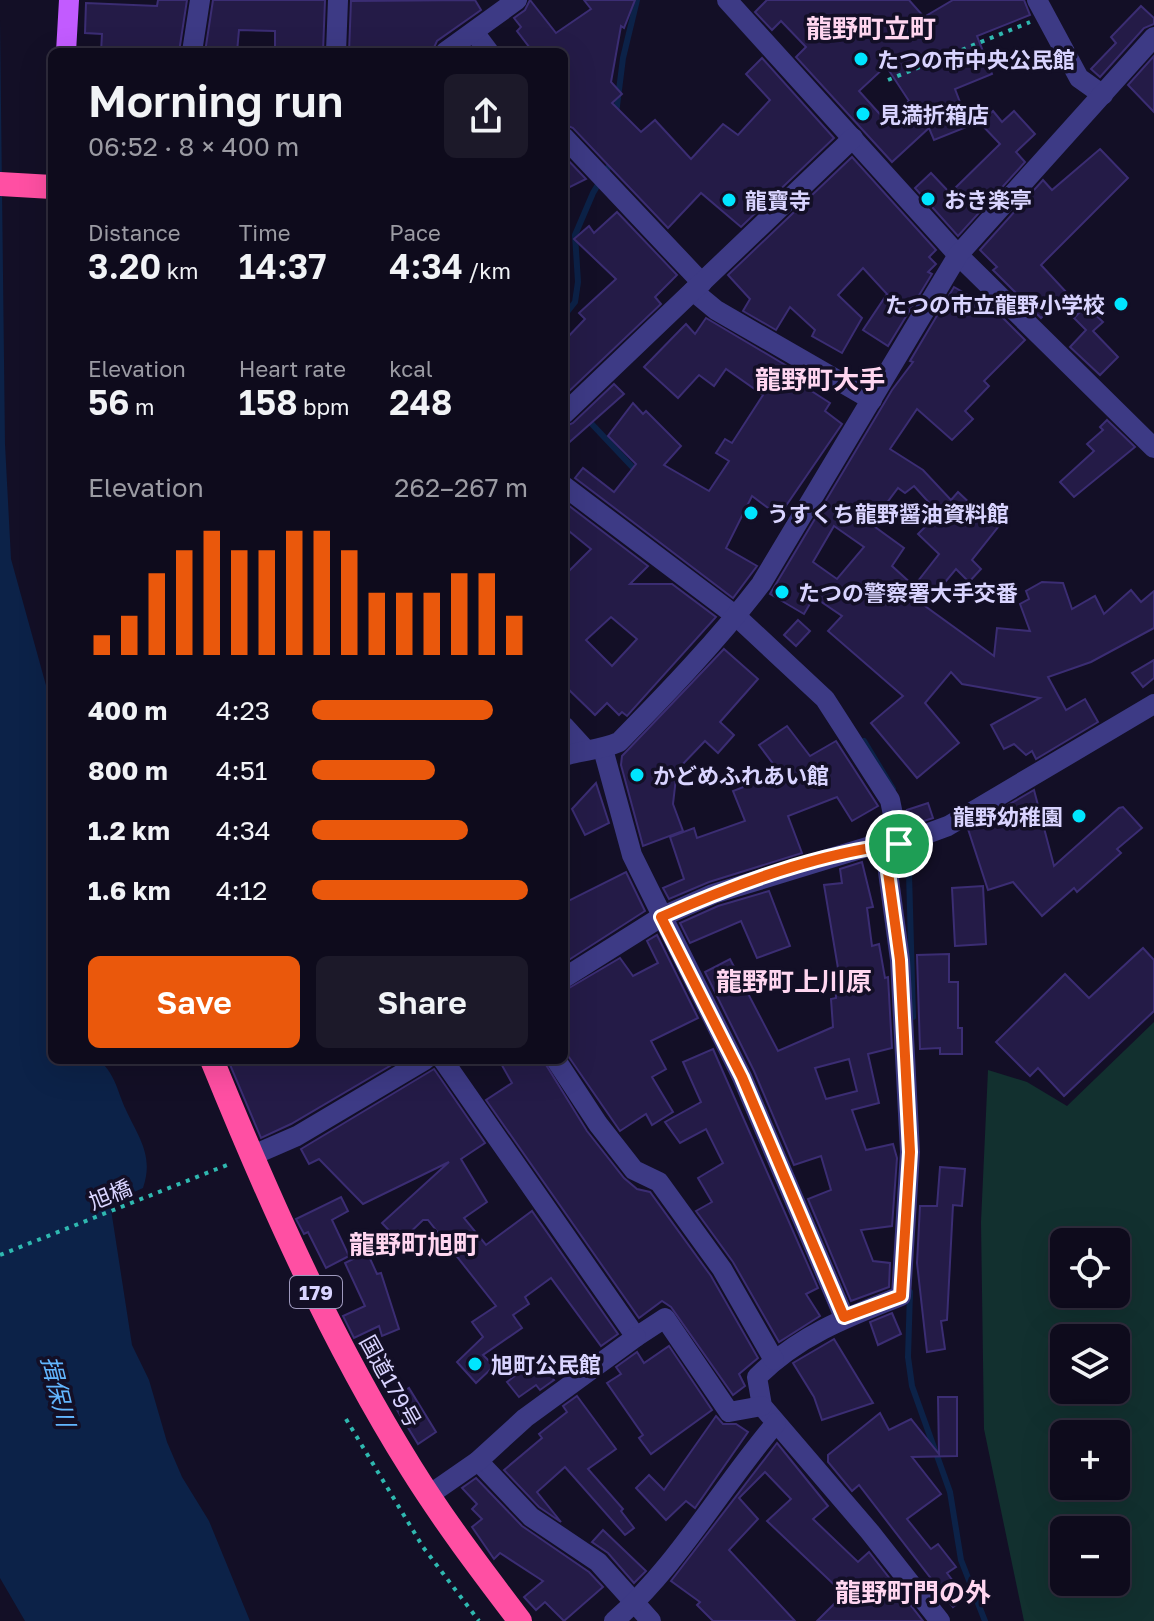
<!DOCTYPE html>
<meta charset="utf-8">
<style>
body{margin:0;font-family:"Golos Text","Noto Sans JP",sans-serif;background:#1c1929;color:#f1f3f6;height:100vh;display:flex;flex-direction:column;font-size:30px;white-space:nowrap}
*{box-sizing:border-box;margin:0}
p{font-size:26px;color:#9b9ba3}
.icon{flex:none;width:44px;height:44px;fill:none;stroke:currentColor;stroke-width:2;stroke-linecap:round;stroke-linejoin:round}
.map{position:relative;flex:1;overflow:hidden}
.side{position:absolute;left:48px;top:48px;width:520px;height:1016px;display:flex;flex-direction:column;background:#0e0b1c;border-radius:12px;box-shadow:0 8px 32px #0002,0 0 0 2px #2e2b3b}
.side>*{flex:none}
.tools{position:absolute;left:1050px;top:1228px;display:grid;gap:16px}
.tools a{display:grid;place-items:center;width:80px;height:80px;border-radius:12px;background:#0e0b1c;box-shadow:0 8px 32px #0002,0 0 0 2px #2e2b3b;font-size:40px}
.pin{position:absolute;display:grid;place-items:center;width:68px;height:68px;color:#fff;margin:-34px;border:4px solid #fff;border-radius:50%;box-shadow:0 2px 8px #0007}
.round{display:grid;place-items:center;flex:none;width:84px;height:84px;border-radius:12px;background:#1c1929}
.overview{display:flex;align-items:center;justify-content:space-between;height:136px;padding:0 40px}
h1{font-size:44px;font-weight:600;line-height:60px}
.figures{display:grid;grid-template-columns:repeat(3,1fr);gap:12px;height:136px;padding:8px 40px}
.figures div{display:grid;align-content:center}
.figures b{font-size:34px;font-weight:600}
.figures small{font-size:22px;font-weight:400}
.figures p{font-size:22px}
.chart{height:224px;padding:16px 40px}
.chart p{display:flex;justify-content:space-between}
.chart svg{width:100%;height:144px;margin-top:8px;stroke:#ea580c;stroke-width:6}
.primary-button{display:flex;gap:16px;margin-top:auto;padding:16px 40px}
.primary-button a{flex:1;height:92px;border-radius:12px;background:#ea580c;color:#fff;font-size:32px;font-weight:600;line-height:92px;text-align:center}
.primary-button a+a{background:#1c1929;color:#f1f3f6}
ul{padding:0 40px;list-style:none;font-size:26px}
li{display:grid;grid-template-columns:128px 96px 1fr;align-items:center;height:60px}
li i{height:20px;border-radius:10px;background:#ea580c}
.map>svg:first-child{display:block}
</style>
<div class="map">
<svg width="1154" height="1621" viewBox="0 0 1154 1621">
<rect width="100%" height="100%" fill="#130f26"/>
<!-- green -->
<path fill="#12302f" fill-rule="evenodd" d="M1154,1022V1621H1024L984,1429L981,1222L988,1070L1027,1082L1067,1106ZM1064,1242H1116V1294H1064ZM1064,1338H1116V1390H1064ZM1064,1434H1116V1486H1064ZM1064,1530H1116V1582H1064Z"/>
<!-- water -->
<path fill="#0c2248" d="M0,20L5,444L11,559L52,707V1060H99C116,1075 117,1091 126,1110C139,1138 154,1156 143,1188L110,1203L132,1345L149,1380L167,1442L182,1477L209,1521L250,1621H25L0,1578Z"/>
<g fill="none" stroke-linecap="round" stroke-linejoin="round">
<!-- stream -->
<g stroke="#0c2248" stroke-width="6">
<path d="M616,114L623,58L637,0"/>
<path d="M564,316L575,302L578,282L575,235L593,193L612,161"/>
<path d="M588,420L638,473"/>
<path d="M864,741L893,789"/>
<path d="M903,815L916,852L909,873L913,1017"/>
<path d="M910,1292L908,1357L912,1386L950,1492L961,1560L985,1621"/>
</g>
</g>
<!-- building -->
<g fill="#241b47" stroke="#3b2d73" stroke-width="2" fill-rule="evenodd">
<path d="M158,0H187L179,52H101L102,34L85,33L86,3L157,6Z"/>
<path d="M213,0H325L323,52L275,51V31L239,30L237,52H205Z"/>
<path d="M475,0L481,10L437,41L432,52H349L351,1Z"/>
<path d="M530,0L556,33L591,9L584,0H635L624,28L621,26L611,82L622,94L612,103L641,132L655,120L691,159L723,124L738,135L770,100L746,74L762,58L834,138L741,227L701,193L668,228L573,128L564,124V52H533L517,31L521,27L514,18L525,10Z"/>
<path d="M767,0H909L924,17L953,0H1024L1030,15L977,36L992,74L955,89L969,126L934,140L929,128L892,162L796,57L806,47L781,21L772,30L755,12ZM886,66L909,101L887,122L859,91Z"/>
<path d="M1141,6L1154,18V24L1144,28L1100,77L1091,69L1116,43L1111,37Z"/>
<path d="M1154,56V112L1128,85Z"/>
<path d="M993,111L1002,122L1014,111L1035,134L1016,152L1025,162L958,236L915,188L931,173L950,193L1000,144L980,123Z"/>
<path d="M1100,149L1128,178L1041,265L1067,293L1041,318L993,270L997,267L980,250L1043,180L1052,190Z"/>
<path d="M564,156L586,179L564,190Z"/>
<path d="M852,157L936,250L929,257L936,264L928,272L932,274L888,346L863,330L887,294L863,268L838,295L862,318L842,353L812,336L815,330L790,307L776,330L743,311L750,299L728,275Z"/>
<path d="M617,212L677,275L655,297L661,304L564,396V341L585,319L579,313L616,279L574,239L589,226L594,233Z"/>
<path d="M954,287L984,304L986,301L1025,340L984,381L989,386L965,411L973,419L952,440L917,409L890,449L923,470L951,500L958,492L975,508L980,502L1002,522L972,560L981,569L969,582L956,569L925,606L994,656L997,628L1030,631L1020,604L1029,599L1026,591L1042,582L1063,583L1072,609L1095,596L1104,614L1131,590L1141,602L1154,591V628L1091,662L1048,677L1066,710L1085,699L1098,722L1036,759L1032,751L1026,755L1014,744L1004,749L991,725L1040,698L962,684L951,672L925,703L959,743L917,778L871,723L903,696L828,631L842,616L814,597L804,614L770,594L892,390L913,362L910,361ZM914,486L933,507L922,519L928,524L918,534L939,554L914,586L892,566L904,548L871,524L898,488L905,493ZM834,526L864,547L837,579L813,562Z"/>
<path d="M1086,306L1103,322L1093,331L1118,357L1100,375L1070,347L1086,330L1074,318Z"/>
<path d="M706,318L787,366L782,372L830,403L825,411L842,424L779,516L752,496L726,548L757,566L733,598L575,478L583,468L614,492L636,464L608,436L633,403L643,414L646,411L681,446L664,465L709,491L729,461L716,453L725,439L732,443L763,395L726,369L714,386L699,375L678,398L644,367L682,328L686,324L695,334Z"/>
<path d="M614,384L624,394L564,447V427L573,423Z"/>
<path d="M1107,420L1135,447L1074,497L1060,482L1094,451L1087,444L1103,430L1100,427Z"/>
<path d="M564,502L648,566L630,584H672L716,617L627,716L622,712L619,715L607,703L595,715L564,685V576L591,549L564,527ZM611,617L637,639L612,666L586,640Z"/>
<path d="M798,620L810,631L796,646L784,635Z"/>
<path d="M724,649L758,679L720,722L734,735L718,753L705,741L679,768L682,771L676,778L673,804L683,831L643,846L621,765L622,756Z"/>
<path d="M1154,660V678L1143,687L1132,673Z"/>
<path d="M787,726L810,756L836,741L878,806L852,821L837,797L788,816L802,853L709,882L669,899L663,888L684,879L670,837L694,828L697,838L745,821L733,791L780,773L759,745Z"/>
<path d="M596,783L609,823L585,835L572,809Z"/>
<path d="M1034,790L1054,866L1119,808L1123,807L1142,828L1117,849L1121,853L1077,892L1074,888L1042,916L1013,882L988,890L968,829L1009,808L1008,805Z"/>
<path d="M928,803L933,818L912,825L907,810Z"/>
<path d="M862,862L873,907L867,908L872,946L879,944L885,978L888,977L892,1048L868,1054L879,1103L852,1110L866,1150L893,1144L897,1158L892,1226L861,1230L873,1261L890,1263L889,1287L851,1301L808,1199L831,1190L821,1156L794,1165L754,1071L705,972L730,959L778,1051L833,1027L831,999L836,998L835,981L840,980L824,885L842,883L840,869ZM849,1059L857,1091L826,1099L815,1068Z"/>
<path d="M626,872L645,911L564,963V903Z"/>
<path d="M983,886L986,944L955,946L952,888Z"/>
<path d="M769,891L790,946L757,958L741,921L690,943L680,923L718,906Z"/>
<path d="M657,935L698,1018L651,1041L666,1069L652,1077L673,1112L652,1125L646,1114L620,1131L564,1050V991L620,958L633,976L658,963L647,941Z"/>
<path d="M1143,948L1154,960V1011L1064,1096L1038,1068L1030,1076L996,1042L1065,974L1089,998Z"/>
<path d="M949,954V982H958V1028H962V1054H940V1048L920,1049L917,955Z"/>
<path d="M713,1049L818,1288L806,1294L820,1316L779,1342L733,1262L696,1211L712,1202L698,1178L723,1163L706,1129L680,1143L665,1122L701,1102L683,1062Z"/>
<path d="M228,1060H400L291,1124L261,1138Z"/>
<path d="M499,1060H543L587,1131L624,1178L637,1189L650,1192L711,1276L758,1358L739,1374L745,1386L733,1395L671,1307L662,1301L639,1318L486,1100L512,1083Z"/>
<path d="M434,1069L485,1143L461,1159L487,1202L464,1218L486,1245L532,1211L618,1334L601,1346L551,1278L525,1297L529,1304L513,1315L522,1328L483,1355L494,1366L476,1383L457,1362L483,1337L472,1322L496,1306L428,1220H423L400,1242L382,1223L449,1162L363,1204L319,1159L309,1164L301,1149Z"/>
<path d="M940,1167L965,1169L962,1206L953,1205L947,1320L941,1321L945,1349L927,1352L917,1263L920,1206H937Z"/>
<path d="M341,1197L348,1211L332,1220L349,1256L326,1268L308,1232L304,1234L296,1219Z"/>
<path d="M367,1252L377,1274L381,1273L399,1329L382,1336L379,1326L354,1338L343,1316L365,1306L345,1263Z"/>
<path d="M892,1313L901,1334L878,1345L870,1322Z"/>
<path d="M834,1339L873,1403L822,1420L814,1397L793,1363Z"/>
<path d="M669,1346L712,1410L651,1454L639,1438L643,1435L607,1383L621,1374L616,1367L637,1352L644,1363Z"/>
<path d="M542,1365L554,1380L540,1390L536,1385L519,1397L507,1382L525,1368L530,1375Z"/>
<path d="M409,1388L436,1432L418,1444L391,1400Z"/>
<path d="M577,1396L616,1449L588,1469L623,1509L621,1511L634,1528L625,1535L565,1467L537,1492L561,1522L539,1507L504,1470L542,1438L539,1434L567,1412L563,1406Z"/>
<path d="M938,1397H957V1456L912,1457L941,1494L907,1519L931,1549L938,1544L956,1567L947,1573L965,1597L953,1607L859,1485L852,1491L828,1462V1455L880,1413L889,1430L911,1419L939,1454Z"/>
<path d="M716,1416L723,1424H736L748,1432L695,1508L686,1501L666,1520L636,1488L649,1475L664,1490Z"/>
<path d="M777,1443L828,1506L813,1519L858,1562L869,1552L923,1621H817L844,1594L767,1521L791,1499L765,1472L739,1498L758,1519L729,1550L795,1621H713L697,1605L700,1602L671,1581Z"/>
<path d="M476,1478L522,1526L589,1572L603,1587L564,1621L545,1602L536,1610L524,1597L543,1581L500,1553L494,1559L472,1527L482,1519L472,1509L477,1504L462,1488Z"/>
<path d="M603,1530L646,1571L634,1583L608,1553L592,1542Z"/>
</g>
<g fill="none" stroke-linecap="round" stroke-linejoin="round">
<!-- path -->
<g stroke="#2fb8b0" stroke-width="4" stroke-dasharray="4 6" stroke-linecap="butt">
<path d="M888,80L1030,22"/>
<path d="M0,1255L232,1163"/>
<path d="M346,1419L423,1547L479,1621"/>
</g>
<!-- street -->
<g stroke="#3d3a85" stroke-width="20">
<path d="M727,0L958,255L1154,448"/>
<path d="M1037,0L1079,78L1103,95"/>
<path d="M474,32L489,52"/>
<path d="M192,52L200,0"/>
<path d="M336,52L338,0"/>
<path d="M445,52L517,0"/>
<path d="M564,137L702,283"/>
<path d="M693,291L716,310L872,400"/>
<path d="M564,414L853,138"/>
<path d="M564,486L736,616L825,699L890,800L899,844L888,872L900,960L910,1152L901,1296C847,1317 799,1335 757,1377L762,1406L870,1532L940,1621"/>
<path d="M564,726L585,749"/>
<path d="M603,749L632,855L742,1077L844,1317"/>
<path d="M564,756C583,750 601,750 619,742C669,691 717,641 761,584L958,255L1154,37"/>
<path d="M564,978L661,917L713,894L867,847L899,844L948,826L1154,704"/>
<path d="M443,1060L636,1337L665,1318L729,1412L762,1406"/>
<path d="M556,1060L598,1124L634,1170L659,1182L722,1269L774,1360"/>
<path d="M251,1156L297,1136L425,1060"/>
<path d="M478,1461L531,1517L598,1562L651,1621"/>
<path d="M429,1495L478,1461L525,1418L636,1337"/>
<path d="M614,1621C676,1568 722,1486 776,1423"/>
</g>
<!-- primary -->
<path stroke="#c25bff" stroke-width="20" d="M66,52L69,0"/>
<!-- highway -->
<g stroke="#ff4fa3" stroke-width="24">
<path d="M0,184L52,187"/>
<path d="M212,1060C269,1200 331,1340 411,1468C444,1521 482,1571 520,1621"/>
</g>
</g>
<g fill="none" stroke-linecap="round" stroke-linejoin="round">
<!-- route casing -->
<g stroke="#fff" stroke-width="16">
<path id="route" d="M899,844L888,872L900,960L910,1152L901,1296L844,1317L742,1077L661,917C735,884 818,853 899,844Z"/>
</g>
<!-- route -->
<use href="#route" stroke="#ea580c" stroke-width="10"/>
</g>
<!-- markers -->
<g fill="#00e5ff" stroke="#130f26" stroke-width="3">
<circle cx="861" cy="59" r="8"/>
<circle cx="863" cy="114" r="8"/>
<circle cx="928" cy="199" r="8"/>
<circle cx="729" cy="200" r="8"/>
<circle cx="1121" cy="304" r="8"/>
<circle cx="751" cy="513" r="8"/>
<circle cx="782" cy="592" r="8"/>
<circle cx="637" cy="775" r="8"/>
<circle cx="1079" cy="816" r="8"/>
<circle cx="475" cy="1364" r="8"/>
</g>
<g text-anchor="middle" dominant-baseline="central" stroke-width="7" stroke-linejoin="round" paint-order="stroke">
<!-- shield labels -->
<rect fill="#130f26" stroke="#9e99be" stroke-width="2" x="290" y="1276" width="52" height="32" rx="6"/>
<g font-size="20" font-weight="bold" fill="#d9d4ff">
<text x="316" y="1292">179</text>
</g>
<!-- poi labels -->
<g font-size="22" font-weight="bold" fill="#d9d4ff" stroke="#130f26" text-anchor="start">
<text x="877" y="59">たつの市中央公民館</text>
<text x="879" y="114">見満折箱店</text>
<text x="944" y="199">おき楽亭</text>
<text x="745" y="200">龍寶寺</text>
<text x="1105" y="304" text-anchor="end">たつの市立龍野小学校</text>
<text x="767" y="513">うすくち龍野醤油資料館</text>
<text x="798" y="592">たつの警察署大手交番</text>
<text x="653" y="775">かどめふれあい館</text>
<text x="1063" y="816" text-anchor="end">龍野幼稚園</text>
<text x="491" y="1364">旭町公民館</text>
</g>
<!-- street labels -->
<g font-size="22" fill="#d9d4ff" stroke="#130f26">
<text transform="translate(110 1194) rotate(-22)">旭橋</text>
<text transform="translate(391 1381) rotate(61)">国道179号</text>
</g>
<!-- water labels -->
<g font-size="24" font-style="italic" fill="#62b6ff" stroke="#130f26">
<text transform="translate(59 1391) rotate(76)">揖保川</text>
</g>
<!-- quarter labels -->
<g font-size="26" font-weight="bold" fill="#ffd6f0" stroke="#130f26">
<text x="871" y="28">龍野町立町</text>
<text x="820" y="379">龍野町大手</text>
<text x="794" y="981">龍野町上川原</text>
<text x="414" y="1244">龍野町旭町</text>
<text x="913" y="1592">龍野町門の外</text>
</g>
</g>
</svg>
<div class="tools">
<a><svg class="icon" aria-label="locate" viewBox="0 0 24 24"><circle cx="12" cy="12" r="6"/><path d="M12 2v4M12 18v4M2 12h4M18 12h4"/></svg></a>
<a><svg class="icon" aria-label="layers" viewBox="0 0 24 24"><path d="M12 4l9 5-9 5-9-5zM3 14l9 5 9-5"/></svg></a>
<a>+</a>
<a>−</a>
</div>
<div class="pin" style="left:899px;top:844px;background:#1e9e55"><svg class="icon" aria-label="arrive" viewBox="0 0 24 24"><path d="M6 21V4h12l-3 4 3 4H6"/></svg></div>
<section class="side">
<div class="overview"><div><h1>Morning run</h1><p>06:52 · 8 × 400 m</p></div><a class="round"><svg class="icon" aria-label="share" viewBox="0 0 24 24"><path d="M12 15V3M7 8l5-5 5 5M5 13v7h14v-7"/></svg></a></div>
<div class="figures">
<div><p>Distance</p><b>3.20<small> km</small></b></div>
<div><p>Time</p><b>14:37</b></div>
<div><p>Pace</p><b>4:34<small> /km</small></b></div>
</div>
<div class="figures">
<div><p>Elevation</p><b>56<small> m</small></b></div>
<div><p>Heart rate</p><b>158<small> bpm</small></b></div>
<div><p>kcal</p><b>248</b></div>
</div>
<div class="chart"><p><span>Elevation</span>262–267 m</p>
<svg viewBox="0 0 160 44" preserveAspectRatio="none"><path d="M5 44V38M15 44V32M25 44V19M35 44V12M45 44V6M55 44V12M65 44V12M75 44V6M85 44V6M95 44V12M105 44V25M115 44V25M125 44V25M135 44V19M145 44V19M155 44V32"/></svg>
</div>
<ul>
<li><b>400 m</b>4:23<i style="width:84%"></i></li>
<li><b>800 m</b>4:51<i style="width:57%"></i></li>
<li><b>1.2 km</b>4:34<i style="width:72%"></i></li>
<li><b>1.6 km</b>4:12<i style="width:100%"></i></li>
</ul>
<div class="primary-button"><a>Save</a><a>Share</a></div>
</section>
</div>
